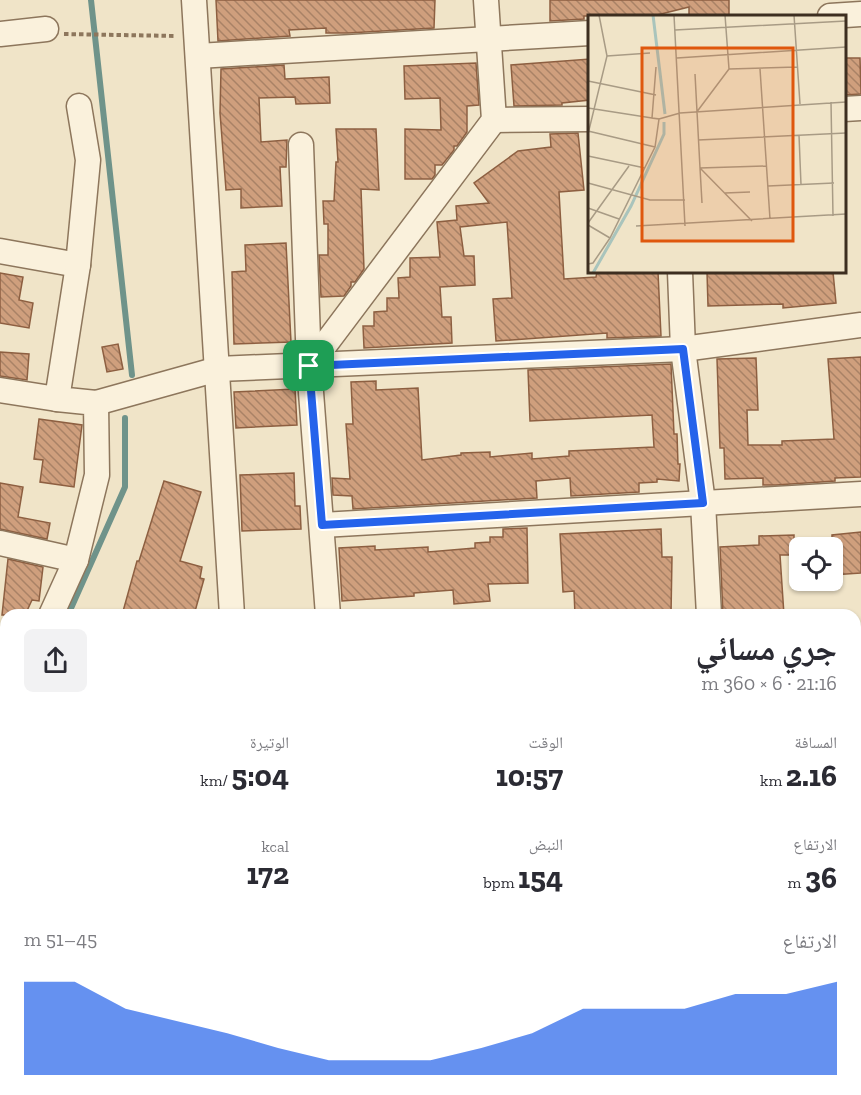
<!DOCTYPE html>
<html lang="ar">
<meta charset="utf-8">
<style>
body{margin:0;font-family:"Zilla Slab","Noto Naskh Arabic",serif;background:#f2f2f3;color:#2b2b33;direction:rtl;height:100vh;display:flex;flex-direction:column;font-size:22px;white-space:nowrap}
*{box-sizing:border-box;margin:0}
p{font-size:20px;color:#7c7c81}
.icon{flex:none;width:33px;height:33px;fill:none;stroke:currentColor;stroke-width:2;stroke-linecap:round;stroke-linejoin:round}
.map{position:relative;flex:1;overflow:hidden;direction:ltr}
.panel{position:absolute;left:0px;top:609px;width:861px;height:486px;display:flex;flex-direction:column;background:#fff;border-radius:18px 18px 0 0;box-shadow:0 2px 4px #0004;direction:rtl}
.panel>*{flex:none}
.buttons{position:absolute;left:789px;top:537px;display:grid;gap:12px}
.buttons a{display:grid;place-items:center;width:54px;height:54px;border-radius:9px;background:#fff;box-shadow:0 2px 4px #0004;font-size:30px}
.pin{position:absolute;display:grid;place-items:center;width:51px;height:51px;color:#fff;margin:-26px;border-radius:12px;box-shadow:0 3px 9px #0006}
.round{display:grid;place-items:center;flex:none;width:63px;height:63px;border-radius:9px;background:#f2f2f3}
.summary{display:flex;align-items:center;justify-content:space-between;height:102px;padding:0 24px}
h1{font-size:33px;font-weight:700;line-height:45px}
.figures{display:grid;grid-template-columns:repeat(3,1fr);gap:9px;height:102px;padding:6px 24px}
.figures div{display:grid;align-content:center}
.figures b{font-size:30px;font-weight:700}
.figures small{font-size:16px;font-weight:400}
.figures p{font-size:16px}
.chart{height:168px;padding:12px 24px}
.chart p{display:flex;justify-content:space-between}
.chart svg{width:100%;height:108px;margin-top:6px;fill:#2563eb;opacity:.7}
.map>svg:first-child{display:block}
</style>
<div class="map">
<svg width="861" height="1095" viewBox="0 0 861 1095">
<defs>
<pattern id="building-back-hatch" width="6" height="6" patternUnits="userSpaceOnUse" patternTransform="scale(1.5)"><rect width="6" height="6" fill="#cf9f7d"/><path d="M-1 5l2 2M0 0l6 6M5-1l2 2" fill="none" stroke="#a98266"/></pattern>
</defs>
<rect width="100%" height="100%" fill="#f0e4c8"/>
<g fill="none" stroke-linecap="round" stroke-linejoin="round">
<!-- stream -->
<g stroke="#6f938a" stroke-width="6">
<path d="M91,0L132,375"/>
<path d="M68,615L125,487V418"/>
<path d="M0,767L6,753"/>
</g>
</g>
<!-- building -->
<g fill="url(#building-back-hatch)" stroke="#8d5f41" stroke-width="1.5">
<path d="M216,0H435L434,28L348,33H326V28L289,30L290,36L218,41Z"/>
<path d="M550,0H729V16H689V7L653,16H584V19L550,21Z"/>
<path d="M844,58H860L861,94L844,95Z"/>
<path d="M590,59V100L562,103V105L514,106L511,65Z"/>
<path d="M476,63L479,105L467,106V132L457,146H454V150L442,165H435V175L432,179H405V129L441,130L440,98L405,99L404,66Z"/>
<path d="M284,65L285,79L329,77L330,103L296,104L295,97L259,98L261,142L287,140L286,167H280L282,206L241,208V189L226,190L220,113L221,69Z"/>
<path d="M336,129H376L379,190L361,189L364,269L355,282H351V286L344,296L321,297L319,255H328V224H324L323,201H334L336,162H338Z"/>
<path d="M578,133L584,190L559,192L564,279L596,277L597,272H658L661,336L607,338V333L496,341L493,299L512,298L507,222L460,227L464,256H474L475,285L440,287L442,317H451L452,343L364,348L363,326H374V312L387,311V298H399L398,278L410,277V258L440,257L437,222L457,220L456,206L489,203L474,183L518,151L551,147L550,134Z"/>
<path d="M286,243L291,342L234,344L232,272L246,271L245,245Z"/>
<path d="M707,272H833L836,303L783,308V304L708,306Z"/>
<path d="M0,273L23,277L19,300L33,303L29,328L0,323Z"/>
<path d="M118,344L123,369L107,372L102,347Z"/>
<path d="M0,352L29,354L27,380L0,376Z"/>
<path d="M861,357V477L835,478V481L776,485H763V478L725,479L724,448H720L717,359L756,358L758,410H747L748,445H782V441L834,439L828,359Z"/>
<path d="M671,364L674,434H677L678,464H680L679,481L657,479V482L639,483V492L571,496L570,478L536,481L537,498L353,509L352,496L333,495L332,478L350,479L346,424H353L351,382L376,381V390L418,388L422,460L461,455V453L490,452V457L532,453V459L569,456V451L654,447L652,415L530,421L528,370Z"/>
<path d="M295,389L297,425L236,428L234,392Z"/>
<path d="M39,419L82,425L74,487L40,482L43,460L34,459Z"/>
<path d="M294,473L295,506H300L301,529L242,531L240,475Z"/>
<path d="M164,481L201,492L180,561L202,567L200,578L204,579L194,615H122L137,561H139Z"/>
<path d="M0,483L23,487L18,517L50,523L47,539L0,529Z"/>
<path d="M527,528L528,583L488,584L490,601L454,604L453,590L414,593V596L342,601L339,548L375,546V550L428,547V552L475,548V543L490,542V537H503V529Z"/>
<path d="M661,529L662,557H672L671,615H575L574,591L563,592L560,534Z"/>
<path d="M861,532V573L832,575V535Z"/>
<path d="M794,535V555H780L784,615H723L720,547L759,545V536Z"/>
<path d="M8,559L43,567L39,601L32,600L25,615H2Z"/>
</g>
<g fill="none" stroke-linecap="round" stroke-linejoin="round">
<!-- minor casing -->
<g stroke="#8d765c" stroke-width="27">
<g id="minor">
<path d="M194,0L232,615"/>
<path d="M830,16L861,14"/>
<path d="M0,34L46,29"/>
<path d="M198,56L590,33"/>
<path d="M844,109L861,108"/>
<path d="M494,120L590,119"/>
<path d="M301,145L309,366L328,615"/>
<path d="M0,251L78,265"/>
<path d="M680,272L683,349L703,503L709,615"/>
<path d="M309,366L494,120L486,0"/>
<path d="M0,390L57,399"/>
<path d="M96,403L218,369L683,349L861,325"/>
<path d="M322,525L861,494"/>
<path d="M0,543L76,560"/>
<path d="M51,615L76,560L97,475L96,403L57,399L78,265L88,160L79,106"/>
<path d="M0,680L6,681"/>
<path d="M0,723L6,711"/>
<path d="M855,781H861"/>
<path d="M0,836L6,839"/>
<path d="M855,967L861,966"/>
<path d="M0,1012H6"/>
</g>
</g>
<!-- path -->
<path stroke="#8d765c" stroke-width="4" stroke-dasharray="4.5 3" stroke-linecap="butt" d="M64,34L176,36"/>
<!-- minor -->
<use href="#minor" stroke="#faf1dc" stroke-width="24"/>
</g>
<g fill="none" stroke-linecap="round" stroke-linejoin="round">
<!-- route casing -->
<g stroke="#fff" stroke-width="12">
<path id="route" d="M683,349L703,503L322,525L309,366Z"/>
</g>
<!-- route -->
<use href="#route" stroke="#2563eb" stroke-width="8"/>
</g>
<!-- overview -->
<g transform="translate(588 15)">
<rect width="258" height="258" fill="#f0e4c8"/>
<path fill="none" stroke="#a9c4bc" stroke-width="3" d="M65,0L77,99M5,258L43,191L76,119V107"/>
<path fill="none" stroke="#a89b85" stroke-width="1.5" d="M86,0L97,211M206,0L212,89M87,15L258,6M19,41L62,38M89,43L258,32M141,54L209,52M172,54L182,204M107,59L112,153L164,206M0,66L68,80M243,87L245,201M0,93L64,103M108,98L141,54L137,0M71,104L92,98L258,87M0,116L67,132M0,119L19,41L11,0M211,120L213,170M110,125L258,118M0,141L57,153M0,168L62,185H97M180,171L246,168M137,178L162,177M114,188L112,153L179,151M0,193L31,204M0,208L41,151M0,210L22,223M48,211L258,199M0,249L5,248L22,223L67,132L71,104L64,103L68,52"/>
<path fill="#df570d" fill-opacity="0.15" stroke="#df570d" stroke-width="3" d="M54,33H205V226H54Z"/>
<rect width="258" height="258" fill="none" stroke="#3d2e20" stroke-width="3"/>
</g>
</svg>
<div class="buttons">
<a><svg class="icon" aria-label="locate" viewBox="0 0 24 24"><circle cx="12" cy="12" r="6"/><path d="M12 2v4M12 18v4M2 12h4M18 12h4"/></svg></a>
</div>
<div class="pin" style="left:309px;top:366px;background:#1e9e55"><svg class="icon" aria-label="arrive" viewBox="0 0 24 24"><path d="M6 21V4h12l-3 4 3 4H6"/></svg></div>
<section class="panel">
<div class="summary"><div><h1>جري مسائي</h1><p>21:16 · 6 × 360 m</p></div><a class="round"><svg class="icon" aria-label="share" viewBox="0 0 24 24"><path d="M12 15V3M7 8l5-5 5 5M5 13v7h14v-7"/></svg></a></div>
<div class="figures">
<div><p>المسافة</p><b>2.16<small> km</small></b></div>
<div><p>الوقت</p><b>10:57</b></div>
<div><p>الوتيرة</p><b>5:04<small> /km</small></b></div>
</div>
<div class="figures">
<div><p>الارتفاع</p><b>36<small> m</small></b></div>
<div><p>النبض</p><b>154<small> bpm</small></b></div>
<div><p>kcal</p><b>172</b></div>
</div>
<div class="chart"><p><span>الارتفاع</span>45–51 m</p>
<svg viewBox="0 0 160 44" preserveAspectRatio="none"><path d="M0 44V6L10 6L20 17L30 22L40 27L50 33L60 38L70 38L80 38L90 33L100 27L110 17L120 17L130 17L140 11L150 11L160 6V44z"/></svg>
</div>
</section>
</div>
